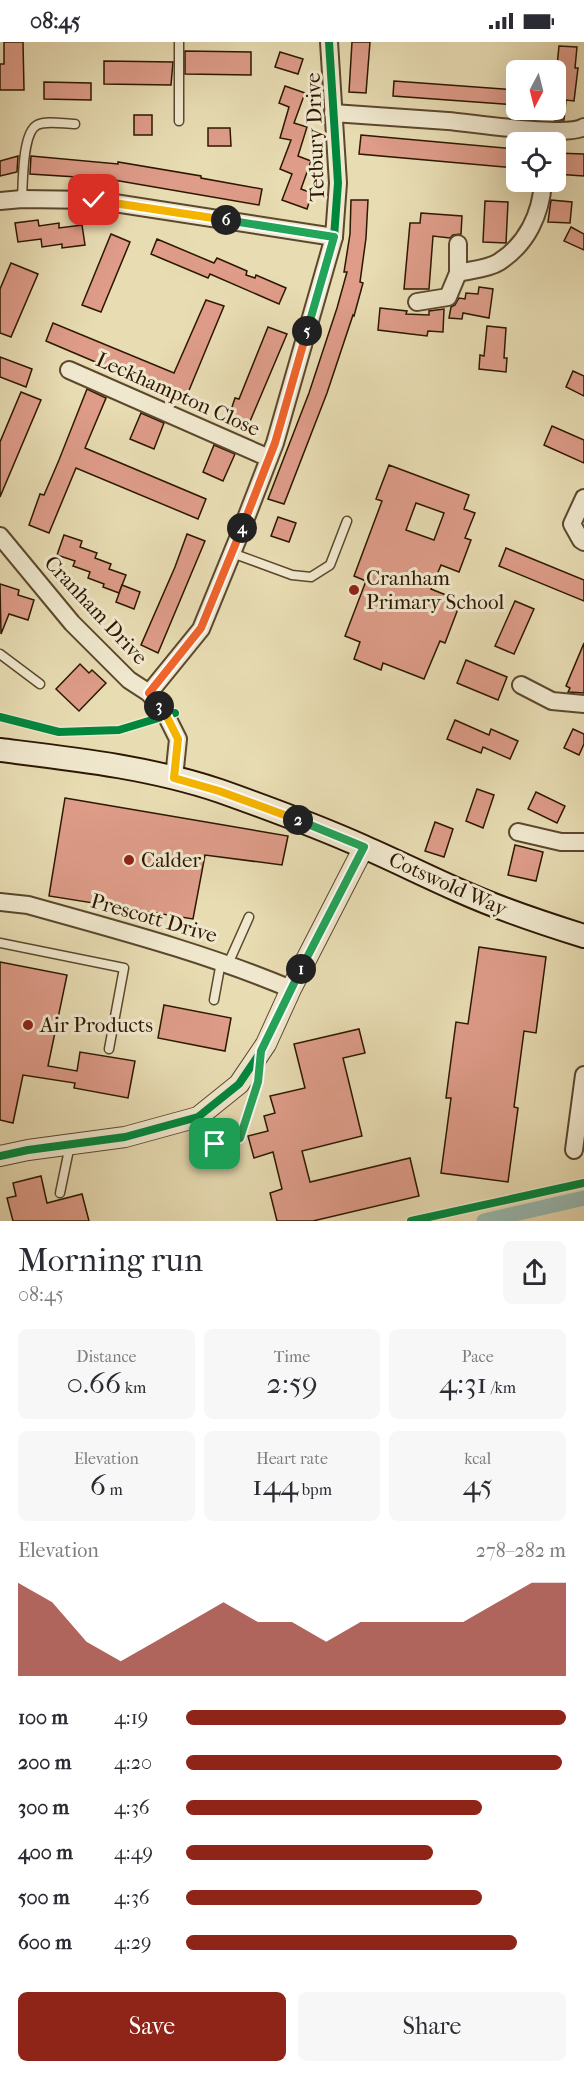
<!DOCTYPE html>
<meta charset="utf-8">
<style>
body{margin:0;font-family:"IM FELL French Canon",serif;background:#f7f7f7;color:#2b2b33;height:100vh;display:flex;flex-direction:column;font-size:22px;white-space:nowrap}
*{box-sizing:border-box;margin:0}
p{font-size:20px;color:#7c7c81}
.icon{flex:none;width:33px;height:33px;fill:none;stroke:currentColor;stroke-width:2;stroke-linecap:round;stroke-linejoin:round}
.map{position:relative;height:1179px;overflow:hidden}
.panel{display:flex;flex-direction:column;background:#fff;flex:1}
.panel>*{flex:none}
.needle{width:39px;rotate:187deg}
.buttons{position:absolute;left:506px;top:18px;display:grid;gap:12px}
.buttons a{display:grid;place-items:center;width:60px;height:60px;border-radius:9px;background:#fff;box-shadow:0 6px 24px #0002;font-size:30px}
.pin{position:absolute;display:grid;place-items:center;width:51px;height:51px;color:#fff;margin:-26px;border-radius:12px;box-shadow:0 3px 9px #0006}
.km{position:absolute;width:30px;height:30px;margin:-15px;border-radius:50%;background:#222;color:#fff;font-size:16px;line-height:30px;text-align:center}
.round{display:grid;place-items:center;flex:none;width:63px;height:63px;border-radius:9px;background:#f7f7f7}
.summary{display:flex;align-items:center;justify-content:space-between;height:102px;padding:0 18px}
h1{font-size:33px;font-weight:600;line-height:45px}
.figures{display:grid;grid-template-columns:repeat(3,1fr);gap:9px;height:102px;padding:6px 18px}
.figures div{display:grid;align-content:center;border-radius:9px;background:#f7f7f7;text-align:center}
.figures b{font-size:30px;font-weight:600}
.figures small{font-size:16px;font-weight:400}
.figures p{font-size:16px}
.chart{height:168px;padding:12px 18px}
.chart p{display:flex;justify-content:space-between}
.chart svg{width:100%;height:108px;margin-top:6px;fill:#8f2418;opacity:.7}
.cta{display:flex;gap:12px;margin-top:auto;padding:12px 18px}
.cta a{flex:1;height:69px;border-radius:9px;background:#8f2418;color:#fff;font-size:24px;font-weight:600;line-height:69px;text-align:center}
.cta a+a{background:#f7f7f7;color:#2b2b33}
ul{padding:0 18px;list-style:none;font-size:20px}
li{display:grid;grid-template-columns:96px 72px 1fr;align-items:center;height:45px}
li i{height:15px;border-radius:8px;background:#8f2418}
.status{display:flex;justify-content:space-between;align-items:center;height:42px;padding:0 30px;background:#fff;direction:ltr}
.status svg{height:16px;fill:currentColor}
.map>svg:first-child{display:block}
</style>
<div class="status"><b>08:45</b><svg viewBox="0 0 49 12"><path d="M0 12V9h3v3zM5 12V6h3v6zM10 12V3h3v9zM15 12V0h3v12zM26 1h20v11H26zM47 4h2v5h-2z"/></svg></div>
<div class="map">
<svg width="584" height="1179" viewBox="0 0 584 1179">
<rect width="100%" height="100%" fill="#e8dcb3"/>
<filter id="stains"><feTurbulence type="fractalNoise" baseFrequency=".00333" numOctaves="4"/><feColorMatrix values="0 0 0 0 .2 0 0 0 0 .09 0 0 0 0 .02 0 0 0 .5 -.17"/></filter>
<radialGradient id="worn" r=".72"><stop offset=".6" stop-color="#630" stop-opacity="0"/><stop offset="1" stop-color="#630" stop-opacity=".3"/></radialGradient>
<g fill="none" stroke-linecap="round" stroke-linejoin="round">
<!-- canal -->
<path stroke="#98bab2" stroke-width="15" d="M484,1179L584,1156"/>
</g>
<!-- building -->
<g fill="#de9c89" stroke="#2c1700" stroke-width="1.5" fill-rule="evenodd">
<path d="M4,0H23L24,48H0V22H4Z"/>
<path d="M352,0H370L366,51L349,50Z"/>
<path d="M559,4L577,5L575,26H578L574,59L566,58L564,78H555V44Z"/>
<path d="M185,9L251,10V33L185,32Z"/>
<path d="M280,10L303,17L298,32L275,25Z"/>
<path d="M104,19L173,20L171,43L104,42Z"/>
<path d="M394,39L516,48V63L393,54Z"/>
<path d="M44,40L91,41V58L44,57Z"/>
<path d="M285,44L305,51L294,81L307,85L298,114L311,119L301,147L312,151L307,167L282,158L292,132L280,127L291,98L280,96L289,65L279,61Z"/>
<rect x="134" y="73" width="18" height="20"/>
<path d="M208,86H230L231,104H208Z"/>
<path d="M361,93L516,107V126L359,112Z"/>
<path d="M555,111L584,112V134L555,132Z"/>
<path d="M18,114L17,130L0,134V119Z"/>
<path d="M31,114L118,122V120L201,134V136L262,147L259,163L108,137L30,132Z"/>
<path d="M351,158H368L366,196L360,240L363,241L354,274L353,273L327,351L284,462L268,457L309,351L337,266L347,230H344L350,192Z"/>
<path d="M551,158L572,160L570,181L548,180Z"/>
<path d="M485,159L508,160L506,201L483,200Z"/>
<path d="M421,171L462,174L461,192L453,193L450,196L433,194L429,247H404L410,181H420Z"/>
<path d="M38,178L39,184L59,181V186L82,183L85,203L62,206V202L42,205L41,197L18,200L15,181Z"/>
<path d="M571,185L584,192V208L564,199Z"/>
<path d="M111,192L130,200L101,270L82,263Z"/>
<path d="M157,197L214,221L217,216L247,229L246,233L255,236L256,233L286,246L279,262L210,232L208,236L151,212Z"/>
<path d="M11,221L38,232L11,295L0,291V247Z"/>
<path d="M479,245L493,247L489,276L463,271L462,277L449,276L451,265L455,263L459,256L465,257L466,251L478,252Z"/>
<path d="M206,258L224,264L185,358L46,299L53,281L174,331Z"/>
<path d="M380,266L407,269L406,272L429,273V269L444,267L443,290L428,289L427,294L378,288Z"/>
<path d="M487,284L506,286L504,316H507L506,330L479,327L480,313L484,314Z"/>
<path d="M268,285L287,292L248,384L228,377L235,356L239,357Z"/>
<path d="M0,315L32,327L26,345L0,335Z"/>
<path d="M573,329L584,334V354L566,345Z"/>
<path d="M87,347L106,356L85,406L206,457L198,477L76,426L49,491L29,483L40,452L44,453L59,418Z"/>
<path d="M21,350L41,358L0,455V400Z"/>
<path d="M141,371L164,381L154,407L130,397Z"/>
<path d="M552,384L584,398V421L544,403Z"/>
<path d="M214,403L235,412L223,439L203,430Z"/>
<path d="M389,423L469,453L464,467L475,471L465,496L471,498L459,530L441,523L431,547L461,559L445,601L440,599L424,637L383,621L381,628L354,617L360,600L345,594L366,539L354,534L382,459L376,457ZM416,461L444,471L434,498L406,488Z"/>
<path d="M278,475L296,481L289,500L271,494Z"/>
<path d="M187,492L205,499L158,611L141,603L175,525Z"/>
<path d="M64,493L82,499L80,505L97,511L95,516L111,522L109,527L126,533L119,551L103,545L104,542L88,536L90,530L73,524L75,519L57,513Z"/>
<path d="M506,506L584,538V559L499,524Z"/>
<path d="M0,542L19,548L18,553L34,558L28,578L9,572L1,592Z"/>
<path d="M122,543L140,550L134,567L116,560Z"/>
<path d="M515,559L534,567L514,612L495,604Z"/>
<path d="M584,601V651L568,650L570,646L566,644Z"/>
<path d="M466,618L507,635L498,658L457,641Z"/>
<path d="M80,622L89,631L92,628L106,641L79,669L56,647Z"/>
<path d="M455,678L489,693L491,687L518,699L510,717L483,705L481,711L447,697Z"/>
<path d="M573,687L584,692V702L579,713L564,706Z"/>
<path d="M477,747L494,753L483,786L466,779Z"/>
<path d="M536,750L565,764L557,781L528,767Z"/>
<path d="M65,756L288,794L282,823L205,813L193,877L49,854Z"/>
<path d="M435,780L453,787L444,815L425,809Z"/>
<path d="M515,803L543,810L536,839L508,833Z"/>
<path d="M479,905L546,915L536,991L524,989L514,1065L518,1066L508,1140L441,1131L451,1056H446L456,980L468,982Z"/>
<path d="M0,920L67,933L48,1024L77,1029L80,1010L135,1019L128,1056L74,1046L75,1041L23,1033L13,1081L0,1078Z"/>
<path d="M164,963L231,976L225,1009L158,996Z"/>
<path d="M359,987L365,1011L343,1016L362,1094L302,1109L310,1140L410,1116L419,1154L313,1179H277L270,1151L282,1147L273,1110L254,1116L248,1094L268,1089L264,1074L275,1071L270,1054L305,1046L294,1002Z"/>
<path d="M41,1134L47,1161L82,1152L89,1179H13L7,1156L16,1154L13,1141Z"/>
</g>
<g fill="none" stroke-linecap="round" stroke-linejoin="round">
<!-- service casing -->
<g stroke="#5b482d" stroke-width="11">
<g id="service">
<path d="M179,79V0"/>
<path d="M22,157C23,141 22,91 37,83C47,78 64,82 75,82"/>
<path d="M232,511L292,533L311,535L330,523L347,479"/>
<path d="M0,612L40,642"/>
<path d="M0,901L124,926L109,1007"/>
<path d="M228,922L249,875"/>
<path d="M214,958L221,920"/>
<path d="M198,1075L215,1102L224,1103L240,1096L258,1040L260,1020"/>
<path d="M60,1151L70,1103"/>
</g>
</g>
<!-- minor casing -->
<g stroke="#5b482d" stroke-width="20">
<g id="minor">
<path d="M333,71C371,74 410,76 448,79C473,81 567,96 584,85"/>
<path d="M0,159L22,157L95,158L334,195"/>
<path d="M458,231C470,228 488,227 499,220C527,202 541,172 543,140"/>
<path d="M417,260L448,255L458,231V202"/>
<path d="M69,328L269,416"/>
<path d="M584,456L572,482L581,498L584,500"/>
<path d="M0,494L72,581L129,638L149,651L166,673L178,697L174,736"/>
<path d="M521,643L552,659L584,662"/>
<path d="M149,651L201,587L241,489L275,401L334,195L338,141L329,0"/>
<path d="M518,790L561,800H584"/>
<path d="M0,860L28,863C117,888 206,911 291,947"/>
<path d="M574,1108L584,1033"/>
</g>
</g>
<!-- tertiary casing -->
<g stroke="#5b482d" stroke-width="22">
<path id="tertiary" d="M0,1114L28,1108L125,1095L198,1075L239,1042L266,1002L291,947L364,805"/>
</g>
<!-- secondary casing -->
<g stroke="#2c1700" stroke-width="26">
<path id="secondary" d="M0,708C73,717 149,725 220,749C268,766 317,784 364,805C396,819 428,835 460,849C500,867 542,881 584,894"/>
</g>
<!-- service -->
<use href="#service" stroke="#f0e8ce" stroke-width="8"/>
<!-- minor -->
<use href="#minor" stroke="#f0e8ce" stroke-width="16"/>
<!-- tertiary -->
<use href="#tertiary" stroke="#f0e8ce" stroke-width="20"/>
<!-- secondary -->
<use href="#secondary" stroke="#f0e8ce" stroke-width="22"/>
<!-- cycleway casing -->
<g stroke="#f0e8ce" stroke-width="11">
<g id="cycleway">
<path d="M149,651L201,587L241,489L275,401L334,195L338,141L329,0"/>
<path d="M0,675L59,690L119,688L175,671"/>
<path d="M0,1114L28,1108L125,1095L198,1075L239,1042L266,1002L291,947L364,805"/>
<path d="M411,1179L584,1141"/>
</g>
</g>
<!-- cycleway -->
<use href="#cycleway" stroke="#00873e" stroke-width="8"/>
</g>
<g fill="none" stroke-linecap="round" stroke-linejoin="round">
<!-- split-1 casing -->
<g stroke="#fff" stroke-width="12">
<path id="split-1" d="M215,1102L224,1103L240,1096L258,1040L261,1009L301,927"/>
</g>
<!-- split-2 casing -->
<g stroke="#fff" stroke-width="12">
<path id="split-2" d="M298,778L364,805L301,927"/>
</g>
<!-- split-3 casing -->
<g stroke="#fff" stroke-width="12">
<path id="split-3" d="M159,664L166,673L178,697L174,736L219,749L298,778"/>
</g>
<!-- split-4 casing -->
<g stroke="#fff" stroke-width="12">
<path id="split-4" d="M159,664L149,651L201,586L242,486"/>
</g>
<!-- split-5 casing -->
<g stroke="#fff" stroke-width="12">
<path id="split-5" d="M242,486L275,401L307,289"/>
</g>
<!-- split-6 casing -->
<g stroke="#fff" stroke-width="12">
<path id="split-6" d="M226,178L334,195L307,289"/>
</g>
<!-- split-7 casing -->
<g stroke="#fff" stroke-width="12">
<path id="split-7" d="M94,158L226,178"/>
</g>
<!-- split-1 -->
<use href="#split-1" stroke="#22a559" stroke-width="8"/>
<!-- split-2 -->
<use href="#split-2" stroke="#22a559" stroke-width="8"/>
<!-- split-3 -->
<use href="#split-3" stroke="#f5b400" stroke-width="8"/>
<!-- split-4 -->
<use href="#split-4" stroke="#f0652b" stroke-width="8"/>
<!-- split-5 -->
<use href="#split-5" stroke="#f0652b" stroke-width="8"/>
<!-- split-6 -->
<use href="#split-6" stroke="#22a559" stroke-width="8"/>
<!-- split-7 -->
<use href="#split-7" stroke="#f5b400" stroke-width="8"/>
</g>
<!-- markers -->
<g fill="#8f2418" stroke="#f0e8ce" stroke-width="2">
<circle cx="354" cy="548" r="6"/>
<circle cx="129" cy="818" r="6"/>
<circle cx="28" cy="983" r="6"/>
</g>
<g text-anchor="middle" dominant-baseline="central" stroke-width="6" stroke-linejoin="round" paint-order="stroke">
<!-- street labels -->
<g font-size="21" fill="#2c1700" stroke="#f0e8ce">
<text transform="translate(315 95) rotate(-92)">Tetbury Drive</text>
<text transform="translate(178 352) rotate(24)">Leckhampton Close</text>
<text transform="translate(96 568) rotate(47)">Cranham Drive</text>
<text transform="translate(448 842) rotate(24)">Cotswold Way</text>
<text transform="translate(154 876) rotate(16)">Prescott Drive</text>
</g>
<!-- poi labels -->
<g font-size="21" fill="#2c1700" stroke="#f0e8ce" text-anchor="start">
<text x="366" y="536">Cranham<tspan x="366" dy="24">Primary School</tspan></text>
<text x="141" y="818">Calder</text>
<text x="40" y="983">Air Products</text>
</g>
</g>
<rect width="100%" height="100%" filter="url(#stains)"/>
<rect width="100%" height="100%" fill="url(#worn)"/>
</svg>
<div class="buttons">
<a><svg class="needle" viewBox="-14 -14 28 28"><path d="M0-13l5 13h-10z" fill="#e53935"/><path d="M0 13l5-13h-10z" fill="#7c7c81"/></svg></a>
<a><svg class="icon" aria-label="locate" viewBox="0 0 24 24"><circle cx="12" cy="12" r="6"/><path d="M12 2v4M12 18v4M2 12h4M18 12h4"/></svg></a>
</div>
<div class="pin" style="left:215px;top:1102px;background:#1e9e55"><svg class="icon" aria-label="arrive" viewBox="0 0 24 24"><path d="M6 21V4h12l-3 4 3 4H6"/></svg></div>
<div class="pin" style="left:94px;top:158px;background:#d93025"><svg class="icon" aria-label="check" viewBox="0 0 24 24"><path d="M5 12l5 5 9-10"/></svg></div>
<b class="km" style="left:301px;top:927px">1</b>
<b class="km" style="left:298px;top:778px">2</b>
<b class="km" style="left:159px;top:664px">3</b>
<b class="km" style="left:242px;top:486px">4</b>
<b class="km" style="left:307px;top:289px">5</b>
<b class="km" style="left:226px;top:178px">6</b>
</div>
<section class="panel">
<div class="summary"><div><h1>Morning run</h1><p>08:45</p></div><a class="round"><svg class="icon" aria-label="share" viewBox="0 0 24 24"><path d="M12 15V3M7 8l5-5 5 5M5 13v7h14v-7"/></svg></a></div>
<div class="figures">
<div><p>Distance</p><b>0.66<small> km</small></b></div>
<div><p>Time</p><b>2:59</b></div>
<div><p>Pace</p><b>4:31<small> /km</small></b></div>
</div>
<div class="figures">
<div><p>Elevation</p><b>6<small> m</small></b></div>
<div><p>Heart rate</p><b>144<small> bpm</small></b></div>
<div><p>kcal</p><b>45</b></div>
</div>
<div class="chart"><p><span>Elevation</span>278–282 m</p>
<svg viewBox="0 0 160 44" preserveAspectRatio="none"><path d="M0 44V6L10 14L20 30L30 38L40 30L50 22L60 14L70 22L80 22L90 30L100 22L110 22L120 22L130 22L140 14L150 6L160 6V44z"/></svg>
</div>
<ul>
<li><b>100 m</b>4:19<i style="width:100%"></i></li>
<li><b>200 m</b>4:20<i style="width:99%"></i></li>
<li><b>300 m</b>4:36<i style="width:78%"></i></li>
<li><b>400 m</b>4:49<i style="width:65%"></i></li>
<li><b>500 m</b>4:36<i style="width:78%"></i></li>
<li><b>600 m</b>4:29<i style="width:87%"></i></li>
</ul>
<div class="cta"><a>Save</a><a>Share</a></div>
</section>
